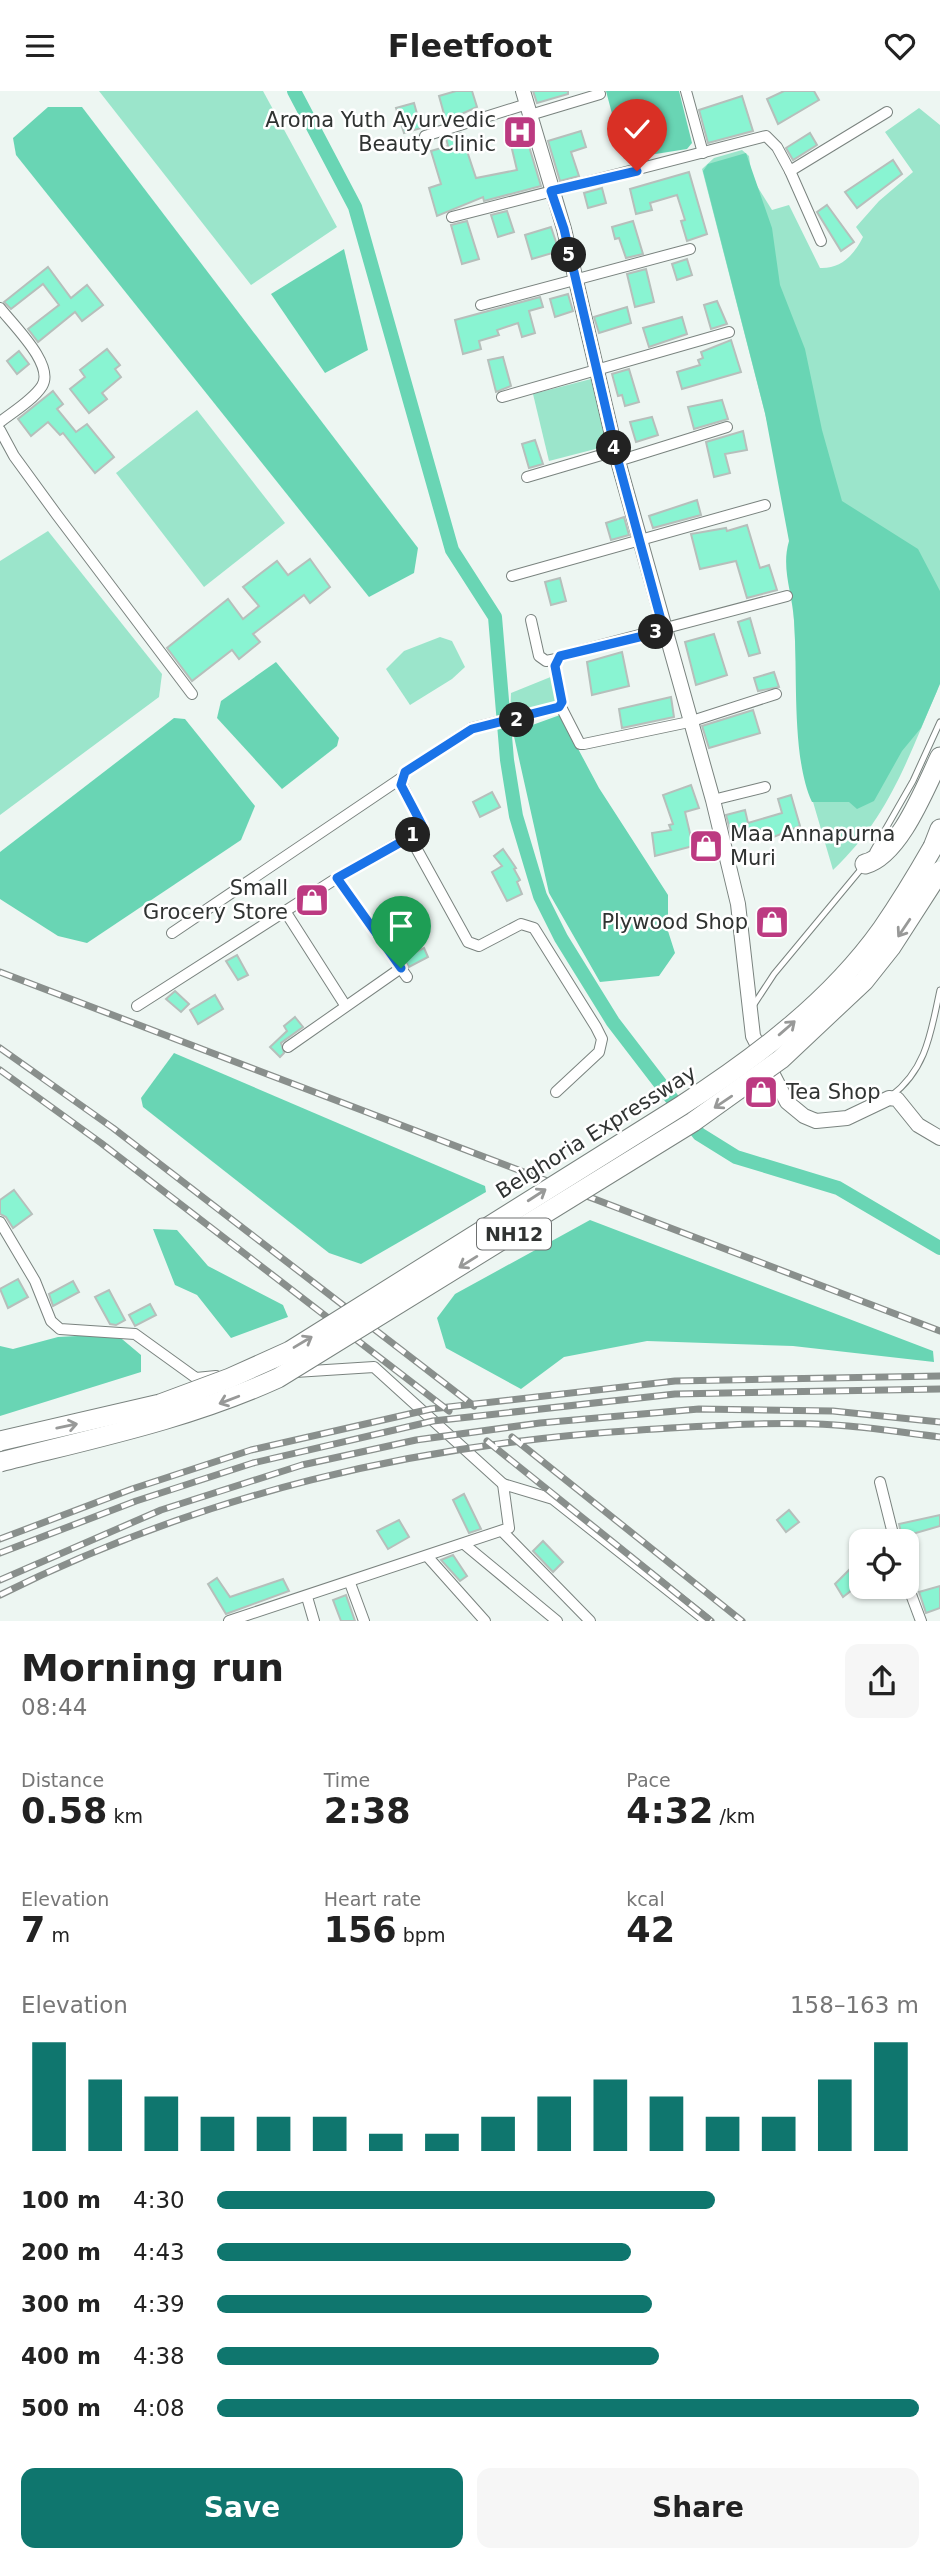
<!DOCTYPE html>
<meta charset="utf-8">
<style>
body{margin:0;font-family:"DejaVu Sans",sans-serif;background:#f6f6f6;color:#222;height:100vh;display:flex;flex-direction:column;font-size:26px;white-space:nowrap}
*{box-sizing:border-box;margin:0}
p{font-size:23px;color:#767676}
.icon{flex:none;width:38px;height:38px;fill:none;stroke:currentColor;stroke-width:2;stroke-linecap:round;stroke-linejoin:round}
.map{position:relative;height:1530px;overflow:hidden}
.details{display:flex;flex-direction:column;background:#fff;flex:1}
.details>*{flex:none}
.controls{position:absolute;left:849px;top:1438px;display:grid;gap:14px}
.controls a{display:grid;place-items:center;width:70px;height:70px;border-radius:14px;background:#fff;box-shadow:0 2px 5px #0004;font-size:35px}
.pin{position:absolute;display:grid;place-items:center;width:60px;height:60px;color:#fff;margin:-72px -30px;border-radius:50% 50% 50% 0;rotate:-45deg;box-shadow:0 0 7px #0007}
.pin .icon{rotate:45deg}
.km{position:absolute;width:35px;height:35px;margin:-18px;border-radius:50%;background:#222;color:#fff;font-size:19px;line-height:35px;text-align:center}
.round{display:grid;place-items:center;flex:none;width:74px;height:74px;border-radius:14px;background:#f6f6f6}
.summary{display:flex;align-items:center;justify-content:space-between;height:119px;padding:0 21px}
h1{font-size:38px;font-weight:800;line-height:52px}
.metrics{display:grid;grid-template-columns:repeat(3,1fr);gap:10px;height:119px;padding:7px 21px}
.metrics div{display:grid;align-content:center}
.metrics b{font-size:35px;font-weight:800}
.metrics small{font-size:19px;font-weight:400}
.metrics p{font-size:19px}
.chart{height:196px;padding:14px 21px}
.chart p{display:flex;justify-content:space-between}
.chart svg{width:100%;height:126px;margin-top:7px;stroke:#0f766e;stroke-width:6}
.button{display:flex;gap:14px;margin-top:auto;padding:14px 21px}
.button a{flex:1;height:80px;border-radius:14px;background:#0f766e;color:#fff;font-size:28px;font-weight:800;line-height:80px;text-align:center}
.button a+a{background:#f6f6f6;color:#222}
ul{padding:0 21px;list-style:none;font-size:23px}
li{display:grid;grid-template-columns:112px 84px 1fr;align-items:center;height:52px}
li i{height:18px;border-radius:9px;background:#0f766e}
header{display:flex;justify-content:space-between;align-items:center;height:91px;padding:0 21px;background:#fff;font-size:32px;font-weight:800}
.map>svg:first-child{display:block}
</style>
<header><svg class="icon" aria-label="menu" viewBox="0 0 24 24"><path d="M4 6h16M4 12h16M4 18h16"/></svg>Fleetfoot<svg class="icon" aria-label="heart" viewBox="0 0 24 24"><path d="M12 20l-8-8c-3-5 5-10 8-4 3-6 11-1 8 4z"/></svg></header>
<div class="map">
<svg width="940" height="1530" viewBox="0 0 940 1530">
<rect width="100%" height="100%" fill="#edf6f2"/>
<!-- green -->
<g fill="#9be5cb">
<path d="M99,0H263L337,136L251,194Z"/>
<path d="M919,17L940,34V587L937,600C907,669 889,726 833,779L801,670L790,451L769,338L702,78L714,67L742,59L749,65L752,87L772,119L789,114L820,177C841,178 854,164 863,146L856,136L879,110L913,81L885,41Z"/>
<path d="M591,288L607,355L549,370L533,303Z"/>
<path d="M197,319L285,432L204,496L116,382Z"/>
<path d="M48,440L162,583L159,606L0,724V470Z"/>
<path d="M440,546L452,550L465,576L452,588L410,614L386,578L404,560Z"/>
<path d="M553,585L557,611L510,626L511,602Z"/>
</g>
<!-- water -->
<g fill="#69d5b4">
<path d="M606,0H679L692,52L687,58L624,68Z"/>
<path d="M48,16H82L418,457L414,482L369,506L16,64L13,47Z"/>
<path d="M746,62L772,137L780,194L805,258L822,339L842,410L918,458L940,500V593L921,637L902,660L874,710L857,718L849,711H812C791,666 798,580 794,529C792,501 781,477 789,450L765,322L703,80L708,73Z"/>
<path d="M344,158L368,259L325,282L271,203Z"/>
<path d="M276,571L339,647L337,655L282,698L217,627L221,610Z"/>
<path d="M560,624L599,697L668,804V840L675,862L659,885L600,891L549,802L513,641Z"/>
<path d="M174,627L185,628L255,715L241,749L87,852L58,845L0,808V761Z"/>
<path d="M174,962L485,1095L486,1101L361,1173L329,1162L143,1016L141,1007Z"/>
<path d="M590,1129L933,1260L934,1271L793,1255L647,1250L564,1266L521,1298L446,1257L437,1227L455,1203Z"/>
<path d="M153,1138L177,1139L208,1175L283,1214L288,1226L231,1247L197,1204L175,1194Z"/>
<path d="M116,1243L141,1264V1281L0,1325V1255L13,1258L58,1246Z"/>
</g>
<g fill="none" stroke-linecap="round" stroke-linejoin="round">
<!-- canal -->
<path stroke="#69d5b4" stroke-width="14" d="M294,0L355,116L452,459L495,526L507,669L516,725L540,805L561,847L613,931L699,1043L736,1066L838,1097L940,1157"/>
</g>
<!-- building -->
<g fill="#89f4d2" stroke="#b6bfbb" stroke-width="2">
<path d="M456,0H472L477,16L446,30L439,5Z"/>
<path d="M533,0H568V3L537,12Z"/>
<path d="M784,0H814L819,9L778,33L767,8Z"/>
<path d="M742,5L753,40L708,52L699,19Z"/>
<path d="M414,12L421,37L404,42L396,17Z"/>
<path d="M521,29L541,95L484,110L483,106L437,125L429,97L441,93L431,60L448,55L446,47L461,42L476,87L517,79L506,33Z"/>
<path d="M581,40L586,56L571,61L579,85L560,90L548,50Z"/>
<path d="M810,42L817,54L793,69L786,57Z"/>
<path d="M893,69L902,83L857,117L845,101Z"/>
<path d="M689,81L707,143L687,150L681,130L685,129L677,104L650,112L652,119L636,123L630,98Z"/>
<path d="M602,97L606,112L588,117L584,102Z"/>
<path d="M827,114L854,151L841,160L817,121Z"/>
<path d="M507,120L514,141L498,146L491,124Z"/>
<path d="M467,130L479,168L462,173L451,134Z"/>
<path d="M633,130L643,163L626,167L619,147L615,148L612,136Z"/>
<path d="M551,136L559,160L532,168L525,144Z"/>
<path d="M687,168L692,184L677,189L672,173Z"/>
<path d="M48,176L71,207L87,194L103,214L82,230L75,221L38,251L28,238L59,214L43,193L11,218L4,211Z"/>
<path d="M646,178L654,211L635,216L627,183Z"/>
<path d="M568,203L573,220L555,226L550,208Z"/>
<path d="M540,206L543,216L529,220L535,242L522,246L518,232L497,239L499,244L479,250L481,258L463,263L455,229Z"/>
<path d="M717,210L727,233L711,238L704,214Z"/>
<path d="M627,216L631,232L599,242L594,226Z"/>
<path d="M682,226L687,243L649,256L643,237Z"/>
<path d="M731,249L741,281L682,298L677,281L700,274L698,269L703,267L701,261Z"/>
<path d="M107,258L120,274L115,278L121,286L102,302L107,308L89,322L70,298L85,286L80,279Z"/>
<path d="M19,260L29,273L17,283L7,270Z"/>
<path d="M503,266L511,295L496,301L488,269Z"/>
<path d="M629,278L639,311L625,315L622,304L618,305L612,283Z"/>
<path d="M53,300L63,313L57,318L76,341L87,333L114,366L95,382L63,342L60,344L48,331L31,345L18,328Z"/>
<path d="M722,309L728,328L694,338L688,316Z"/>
<path d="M652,326L658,344L636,351L630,331Z"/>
<path d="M743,340L747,359L725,363L730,382L714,386L706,351Z"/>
<path d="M535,349L543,373L529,377L522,353Z"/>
<path d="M697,409L701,424L653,437L649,425Z"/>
<path d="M624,426L629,444L611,449L606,432Z"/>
<path d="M747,434L760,477L769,474L777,499L747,507L736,470L700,478L691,443L726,437L727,440Z"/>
<path d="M310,468L330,496L310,512L304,504L253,543L260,551L239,568L232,559L192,590L167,557L228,508L243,528L259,515L243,496L277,470L288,484Z"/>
<path d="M560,487L566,510L551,514L545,491Z"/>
<path d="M750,527L760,562L749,565L738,531Z"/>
<path d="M714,543L727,584L696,594L685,551Z"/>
<path d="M622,561L629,595L592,604L587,571Z"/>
<path d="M774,581L779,596L758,600L754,587Z"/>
<path d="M671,606L674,626L622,637L619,618Z"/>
<path d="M753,619L760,642L709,657L702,635Z"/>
<path d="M691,694L699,717L685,721L693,755L655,765L652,742L671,739L669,734L673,733L663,704Z"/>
<path d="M492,701L500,716L480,726L473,711Z"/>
<path d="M791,704L800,735L769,748L766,737L732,746L726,724L745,719L748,732L782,722L778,708Z"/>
<path d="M503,758L516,777L514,778L520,789L517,791L522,803L507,810L492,781L502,775L494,765Z"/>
<path d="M424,857L428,866L409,876L403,867Z"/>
<path d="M237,864L248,884L238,889L226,870Z"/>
<path d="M175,900L189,913L181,921L166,908Z"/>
<path d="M215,904L223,918L198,933L190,919Z"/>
<path d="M295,926L303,936L281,952L284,962L280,966L270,956L287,940L284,935Z"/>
<path d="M14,1099L32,1123L13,1137L6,1126L0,1123V1109Z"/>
<path d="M18,1188L28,1206L8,1217L0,1198Z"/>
<path d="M73,1190L79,1201L53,1215L49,1203Z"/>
<path d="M109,1199L125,1229L116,1234L110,1233L95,1206Z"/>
<path d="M150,1213L156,1224L135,1235L129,1224Z"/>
<path d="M464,1403L481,1438L469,1442L453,1409Z"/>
<path d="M789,1419L799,1431L786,1441L777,1429Z"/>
<path d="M940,1424V1435L902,1446L899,1433Z"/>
<path d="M399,1429L409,1446L388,1458L377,1440Z"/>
<path d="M543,1450L563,1471L553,1481L533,1460Z"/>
<path d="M453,1464L467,1485L460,1490L441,1469Z"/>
<path d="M852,1476L861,1492L843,1506L835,1493Z"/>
<path d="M217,1487L230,1506L283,1488L289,1500L226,1523L208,1493Z"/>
<path d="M940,1495V1517L926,1522L919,1501Z"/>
<path d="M346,1504L355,1530H341L333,1509Z"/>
</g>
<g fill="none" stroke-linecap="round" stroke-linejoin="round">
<!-- lane casing -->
<g stroke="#7a837f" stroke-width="7">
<g id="lane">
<path d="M873,760L913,690L940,631"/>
<path d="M753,915L774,883L862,777"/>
<path d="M891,1005C927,978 931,940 940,899"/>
</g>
</g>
<!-- street casing -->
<g stroke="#7a837f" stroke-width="12">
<g id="street">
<path d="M686,0L703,62"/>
<path d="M530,24L600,3"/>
<path d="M425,45L527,13"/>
<path d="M790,80L821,150"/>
<path d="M452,126L766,45L777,56L790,80L887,21"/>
<path d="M481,214L690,158"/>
<path d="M0,217C14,235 55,274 42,295C33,309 13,321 0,331"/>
<path d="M502,306L729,241"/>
<path d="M0,339L14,365L57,424L192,603"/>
<path d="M618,370L727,336"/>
<path d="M527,386L615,360"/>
<path d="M512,485L765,414"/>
<path d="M531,529L539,565L546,570L556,568"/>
<path d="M560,614L580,653H584L689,631L776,603"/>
<path d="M713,709L765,696"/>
<path d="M410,746L468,851L479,855L521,833L534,837L596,936L602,948L599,961L556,1001"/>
<path d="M337,787L407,886"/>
<path d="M285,820L345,914"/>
<path d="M172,842L403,686"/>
<path d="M137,915L337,787L417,741L422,734L402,694L405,681L472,637L559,616L562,611L555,575L560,565L787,505"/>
<path d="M288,956L401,877"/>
<path d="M0,1131L35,1190L51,1230L60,1238L135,1243L196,1287L216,1285"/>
<path d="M295,1281L374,1276L503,1393"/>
<path d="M880,1391L895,1451"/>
<path d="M502,1440L590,1530"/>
<path d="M464,1453L557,1530"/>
<path d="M427,1465L485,1530"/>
<path d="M906,1490L921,1530"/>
<path d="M350,1492L364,1530"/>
<path d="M307,1506L314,1530"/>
<path d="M229,1530L509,1437L503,1393L553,1408L707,1530"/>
</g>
</g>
<!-- secondary casing -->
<g stroke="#7a837f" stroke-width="16">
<path id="secondary" d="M523,0L564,138L618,370L713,709L738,813L753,945L787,1011L804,1025L816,1030L847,1027L889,1007L897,1008L918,1034L940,1047"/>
</g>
<!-- highway casing -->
<g stroke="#7a837f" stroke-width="21">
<g id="highway">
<path d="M933,756L940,738"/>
<path d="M865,773C899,764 925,697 940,666"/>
</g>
</g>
<!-- lane -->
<use href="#lane" stroke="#fff" stroke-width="5"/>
<!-- street -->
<use href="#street" stroke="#fff" stroke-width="10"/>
<!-- secondary -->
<use href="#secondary" stroke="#fff" stroke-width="14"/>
<!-- highway -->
<use href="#highway" stroke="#fff" stroke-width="19"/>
<!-- rail casing -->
<g stroke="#898f8c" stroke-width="7">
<g id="rail">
<path d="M0,881L940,1240"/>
<path d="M0,957L113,1037L474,1315"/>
<path d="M0,979L101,1052L449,1320"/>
<path d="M512,1346L742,1530"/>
<path d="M487,1350L711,1530"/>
<path d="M0,1448L132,1398L251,1359L431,1318L675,1290L940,1285"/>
<path d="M0,1462L136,1410L253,1372L433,1330L675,1303L940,1298"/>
<path d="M0,1489L161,1419L302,1374L416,1349L540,1332L699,1318L833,1320L940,1331"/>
<path d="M0,1504C203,1403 414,1353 640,1339C704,1335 771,1330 835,1334C870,1336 905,1342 940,1346"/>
</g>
</g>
<!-- rail -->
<use href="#rail" stroke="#fff" stroke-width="4.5" stroke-dasharray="13" stroke-linecap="butt"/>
<!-- highway-bridge casing -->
<g stroke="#7a837f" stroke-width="21" stroke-linecap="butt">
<g id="highway-bridge">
<path d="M0,1350L160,1313L230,1287L290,1260L681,1015C755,967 830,911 882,838C900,812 917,784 933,756"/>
<path d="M0,1371C95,1347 188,1328 278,1287L693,1031L781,968L864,890L891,856L940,780"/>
</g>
</g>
<!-- highway-bridge -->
<use href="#highway-bridge" stroke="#fff" stroke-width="19"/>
</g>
<!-- one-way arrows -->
<defs><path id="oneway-shaft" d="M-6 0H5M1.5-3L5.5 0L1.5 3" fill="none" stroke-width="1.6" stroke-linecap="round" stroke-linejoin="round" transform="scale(1.75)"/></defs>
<g stroke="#989998">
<use href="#oneway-shaft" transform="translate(904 837) rotate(124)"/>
<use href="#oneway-shaft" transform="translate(787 937) rotate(-41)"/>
<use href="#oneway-shaft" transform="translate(723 1011) rotate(146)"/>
<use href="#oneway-shaft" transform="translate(537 1104) rotate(-33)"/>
<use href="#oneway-shaft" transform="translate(468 1171) rotate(148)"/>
<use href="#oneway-shaft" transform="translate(303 1251) rotate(-31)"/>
<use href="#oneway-shaft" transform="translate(229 1309) rotate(159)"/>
<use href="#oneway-shaft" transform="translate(67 1335) rotate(-12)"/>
</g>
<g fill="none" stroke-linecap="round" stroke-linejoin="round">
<!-- route casing -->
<g stroke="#fff" stroke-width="14">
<path id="route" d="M401,877L337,787L410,746L422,734L401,694L405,681L472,638L559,616L562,611L555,575L560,565L664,540L618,370L564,138L551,100L637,80"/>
</g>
<!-- route -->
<use href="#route" stroke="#1a73e8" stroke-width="9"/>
</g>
<!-- icons -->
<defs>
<g id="hospital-square" transform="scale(1.75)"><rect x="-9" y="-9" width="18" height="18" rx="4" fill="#bc3a81" stroke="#fff"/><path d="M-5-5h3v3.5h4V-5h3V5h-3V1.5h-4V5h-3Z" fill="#fff"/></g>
<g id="shop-square" transform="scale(1.75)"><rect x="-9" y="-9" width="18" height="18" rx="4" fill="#bc3a81" stroke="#fff"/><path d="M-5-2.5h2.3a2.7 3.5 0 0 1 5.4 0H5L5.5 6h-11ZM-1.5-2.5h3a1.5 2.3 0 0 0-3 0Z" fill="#fff"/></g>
</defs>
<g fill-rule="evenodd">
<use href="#hospital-square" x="520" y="41"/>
<use href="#shop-square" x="706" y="755"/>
<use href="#shop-square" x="312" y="809"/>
<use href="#shop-square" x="772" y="831"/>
<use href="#shop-square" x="761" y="1001"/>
</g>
<g text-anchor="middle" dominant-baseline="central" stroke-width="5" stroke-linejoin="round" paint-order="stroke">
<!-- shield labels -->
<rect fill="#fff" stroke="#6e7070" stroke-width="2" x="477" y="1127.5" width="74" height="31" rx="5"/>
<g font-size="19" font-weight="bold" fill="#303332">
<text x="514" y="1143">NH12</text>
</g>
<!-- poi labels -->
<g font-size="21" fill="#303332" stroke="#fff" text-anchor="end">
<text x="496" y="29">Aroma Yuth Ayurvedic<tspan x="496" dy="24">Beauty Clinic</tspan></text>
<text x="730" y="743" text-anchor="start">Maa Annapurna<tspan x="730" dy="24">Muri</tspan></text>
<text x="288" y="797">Small<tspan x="288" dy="24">Grocery Store</tspan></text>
<text x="748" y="831">Plywood Shop</text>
<text x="786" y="1001" text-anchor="start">Tea Shop</text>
</g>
<!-- street labels -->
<g font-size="21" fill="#303332" stroke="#fff">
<text transform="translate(596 1041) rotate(-32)">Belghoria Expressway</text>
</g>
</g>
</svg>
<div class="controls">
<a><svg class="icon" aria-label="locate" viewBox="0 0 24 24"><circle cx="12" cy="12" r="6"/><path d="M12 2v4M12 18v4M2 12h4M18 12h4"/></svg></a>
</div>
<div class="pin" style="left:401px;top:877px;background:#1e9e55"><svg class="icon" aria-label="arrive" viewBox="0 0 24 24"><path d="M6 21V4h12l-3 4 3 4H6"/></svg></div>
<div class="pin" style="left:637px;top:80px;background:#d93025"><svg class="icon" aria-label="check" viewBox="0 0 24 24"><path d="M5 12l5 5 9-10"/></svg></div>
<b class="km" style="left:413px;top:744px">1</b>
<b class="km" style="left:517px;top:629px">2</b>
<b class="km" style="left:656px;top:541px">3</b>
<b class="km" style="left:614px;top:357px">4</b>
<b class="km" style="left:569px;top:164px">5</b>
</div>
<section class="details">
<div class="summary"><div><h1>Morning run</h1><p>08:44</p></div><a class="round"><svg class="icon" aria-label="share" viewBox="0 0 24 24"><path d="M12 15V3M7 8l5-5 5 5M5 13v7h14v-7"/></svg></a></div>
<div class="metrics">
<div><p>Distance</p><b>0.58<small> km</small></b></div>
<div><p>Time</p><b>2:38</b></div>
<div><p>Pace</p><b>4:32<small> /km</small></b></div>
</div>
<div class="metrics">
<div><p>Elevation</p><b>7<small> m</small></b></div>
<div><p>Heart rate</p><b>156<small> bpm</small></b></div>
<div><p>kcal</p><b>42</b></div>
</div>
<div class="chart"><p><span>Elevation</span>158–163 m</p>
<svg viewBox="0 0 160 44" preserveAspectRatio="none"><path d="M5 44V6M15 44V19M25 44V25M35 44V32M45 44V32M55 44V32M65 44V38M75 44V38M85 44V32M95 44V25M105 44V19M115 44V25M125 44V32M135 44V32M145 44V19M155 44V6"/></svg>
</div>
<ul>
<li><b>100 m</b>4:30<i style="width:71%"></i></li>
<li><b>200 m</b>4:43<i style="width:59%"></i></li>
<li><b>300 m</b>4:39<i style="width:62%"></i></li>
<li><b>400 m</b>4:38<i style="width:63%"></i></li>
<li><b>500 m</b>4:08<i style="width:100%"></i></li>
</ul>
<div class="button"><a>Save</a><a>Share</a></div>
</section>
